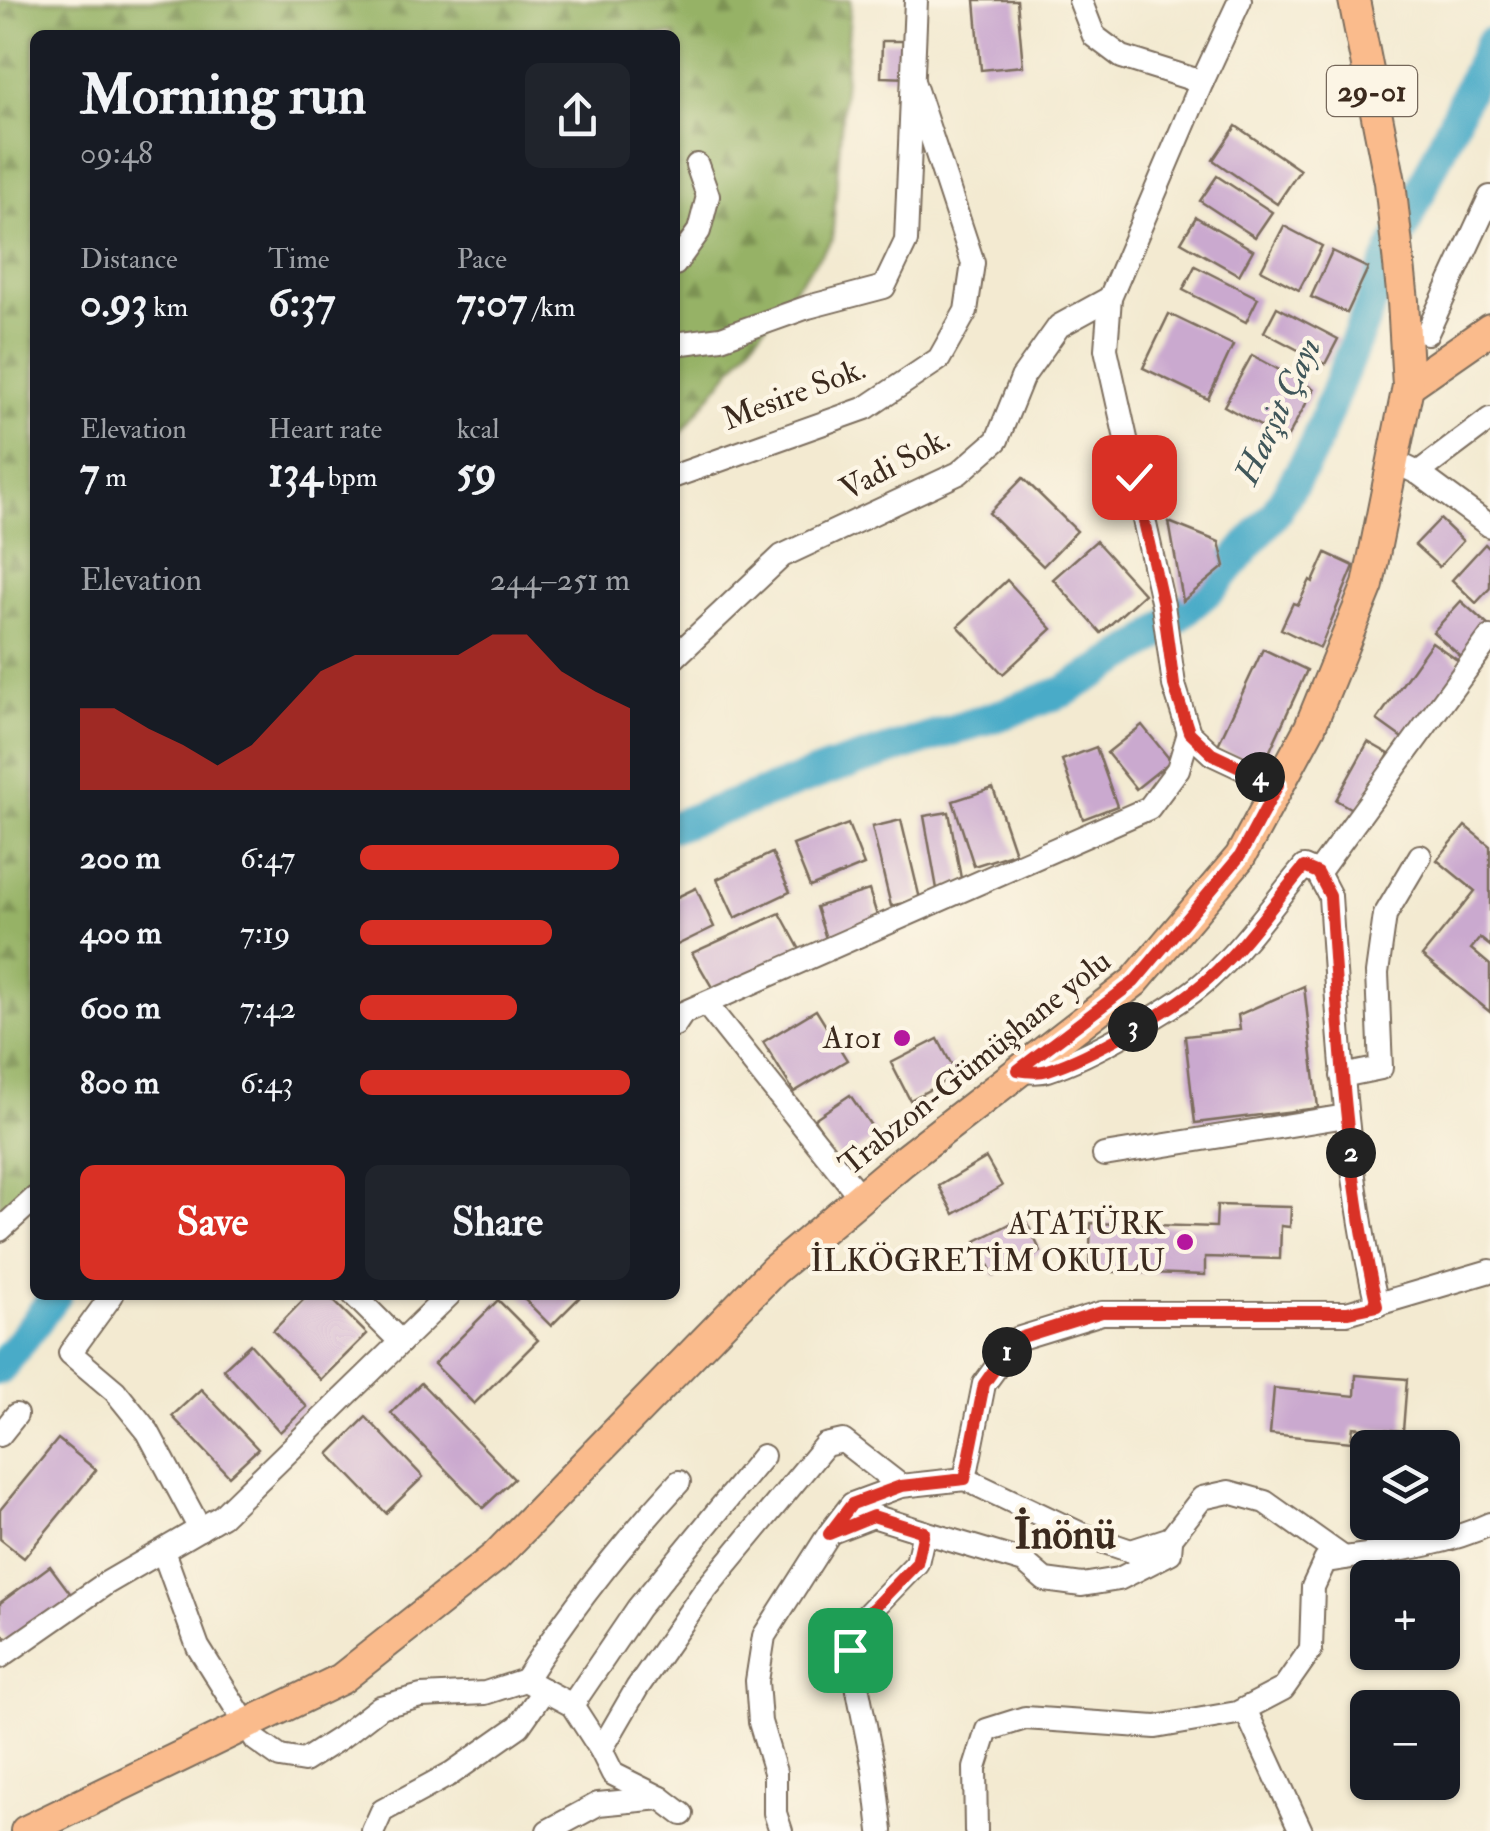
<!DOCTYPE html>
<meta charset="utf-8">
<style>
body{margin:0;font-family:"IM FELL Double Pica",serif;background:#20242c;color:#f1f3f6;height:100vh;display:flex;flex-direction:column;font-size:38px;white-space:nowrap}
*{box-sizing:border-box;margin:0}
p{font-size:32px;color:#9ea1a6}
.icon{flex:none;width:55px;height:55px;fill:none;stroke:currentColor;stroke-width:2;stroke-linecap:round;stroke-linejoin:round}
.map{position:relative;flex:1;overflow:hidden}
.side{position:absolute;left:30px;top:30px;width:650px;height:1270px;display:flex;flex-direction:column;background:#171b24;border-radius:15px;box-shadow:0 2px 8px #0004}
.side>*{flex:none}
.controls{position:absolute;left:1350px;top:1430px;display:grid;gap:20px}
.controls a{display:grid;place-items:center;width:110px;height:110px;border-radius:15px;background:#171b24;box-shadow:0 2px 8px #0004;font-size:50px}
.pin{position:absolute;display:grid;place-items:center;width:85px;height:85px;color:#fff;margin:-42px;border-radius:20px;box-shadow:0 5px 15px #0006}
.km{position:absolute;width:50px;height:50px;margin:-25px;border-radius:50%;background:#222;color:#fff;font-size:28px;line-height:50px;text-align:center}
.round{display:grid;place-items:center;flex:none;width:105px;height:105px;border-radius:15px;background:#20242c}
.summary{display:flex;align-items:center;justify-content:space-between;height:170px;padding:0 50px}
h1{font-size:55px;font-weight:700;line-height:75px}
.stats{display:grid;grid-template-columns:repeat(3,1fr);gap:15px;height:170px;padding:10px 50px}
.stats div{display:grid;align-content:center}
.stats b{font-size:42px;font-weight:700}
.stats small{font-size:28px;font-weight:400}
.stats p{font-size:28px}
.chart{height:280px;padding:20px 50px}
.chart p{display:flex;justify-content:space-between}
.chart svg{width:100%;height:180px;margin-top:10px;fill:#d93025;opacity:.7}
.action{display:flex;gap:20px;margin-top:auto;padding:20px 50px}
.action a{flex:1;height:115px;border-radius:15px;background:#d93025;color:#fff;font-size:40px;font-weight:700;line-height:115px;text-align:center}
.action a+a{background:#20242c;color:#f1f3f6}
ul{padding:0 50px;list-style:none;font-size:32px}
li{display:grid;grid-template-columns:160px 120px 1fr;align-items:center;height:75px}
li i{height:25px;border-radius:12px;background:#d93025}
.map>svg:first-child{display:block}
</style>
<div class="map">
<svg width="1490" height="1831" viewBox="0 0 1490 1831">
<defs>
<pattern id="forest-firs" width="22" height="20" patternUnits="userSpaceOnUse" patternTransform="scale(2.5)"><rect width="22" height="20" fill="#96b266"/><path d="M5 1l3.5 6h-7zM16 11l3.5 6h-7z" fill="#7c9153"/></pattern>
</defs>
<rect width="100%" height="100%" fill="#fcf5e5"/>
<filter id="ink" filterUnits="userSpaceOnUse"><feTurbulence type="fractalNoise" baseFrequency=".01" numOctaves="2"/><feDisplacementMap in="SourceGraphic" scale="20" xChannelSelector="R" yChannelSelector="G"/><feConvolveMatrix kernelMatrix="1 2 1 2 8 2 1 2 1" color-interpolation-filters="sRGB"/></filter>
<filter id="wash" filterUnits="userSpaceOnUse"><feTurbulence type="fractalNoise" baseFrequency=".0048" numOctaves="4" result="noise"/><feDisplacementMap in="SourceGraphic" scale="40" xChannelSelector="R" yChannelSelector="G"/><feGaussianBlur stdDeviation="2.25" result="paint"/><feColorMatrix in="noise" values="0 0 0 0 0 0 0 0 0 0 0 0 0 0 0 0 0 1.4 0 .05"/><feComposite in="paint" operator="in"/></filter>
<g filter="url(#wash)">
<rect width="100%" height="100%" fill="#f3ead1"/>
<!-- forest -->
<path fill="url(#forest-firs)" stroke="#686e42" stroke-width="2.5" d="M0,0H851L832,240L675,441V35H35V1198L0,1230Z"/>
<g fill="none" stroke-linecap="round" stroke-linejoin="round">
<!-- river -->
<g stroke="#49abc8" stroke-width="32">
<path d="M675,826L830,769L1003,714L1065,691L1147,642L1213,587L1276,512L1311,453L1388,261L1490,43"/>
<path d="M0,1369L56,1295"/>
</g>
</g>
<g id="blocks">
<!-- building -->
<g fill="#caa9cf">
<path d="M975,0H1017L1023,66L981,70Z"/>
<path d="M882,41H912L911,78L881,77Z"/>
<path d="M1236,126L1300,170L1277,204L1213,160Z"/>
<path d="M1217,176L1272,212L1255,237L1200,201Z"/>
<path d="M1196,217L1253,250L1239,275L1181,242Z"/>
<path d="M1284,226L1322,246L1299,290L1261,270Z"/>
<path d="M1332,251L1368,268L1347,313L1311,297Z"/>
<path d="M1195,266L1258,298L1246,322L1183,290Z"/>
<path d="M1277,307L1338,339L1325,364L1264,332Z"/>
<path d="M1169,314L1233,345L1208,399L1143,368Z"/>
<path d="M1252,355L1314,389L1286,440L1224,406Z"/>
<path d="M1023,478L1077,531L1043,566L989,513Z"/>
<path d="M1440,519L1463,541L1439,567L1415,545Z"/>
<path d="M1169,522L1219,542L1225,566L1183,601Z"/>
<path d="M1096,541L1144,594L1101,633L1053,579Z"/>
<path d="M1485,544L1490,549V588L1476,603L1452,580Z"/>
<path d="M1326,553L1354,566L1320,648L1281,629L1293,603L1298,605L1310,580L1313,582Z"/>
<path d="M1007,580L1052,629L1003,674L958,626Z"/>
<path d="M1461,601L1490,627L1467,662L1433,632Z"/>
<path d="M1432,642L1464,665L1409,743L1377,720Z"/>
<path d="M1263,649L1307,670L1262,768L1217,747Z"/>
<path d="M1142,725L1171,761L1136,789L1107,753Z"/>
<path d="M1368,742L1389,754L1357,812L1336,800Z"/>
<path d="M1096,747L1117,806L1083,819L1062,760Z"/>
<path d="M993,788L1015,853L974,866L953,801Z"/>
<path d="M949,812L962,884L937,889L924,816Z"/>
<path d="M901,820L920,899L891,906L872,827Z"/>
<path d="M848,824L864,865L810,887L793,845Z"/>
<path d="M1465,826L1490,846V946L1480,938L1471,949L1490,965V1012L1422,956L1475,891L1437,860Z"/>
<path d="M772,853L790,892L735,918L717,879Z"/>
<path d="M696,888L714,927L675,946V898Z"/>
<path d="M869,890L881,928L828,945L816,907Z"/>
<path d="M780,913L804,957L717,996L692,953Z"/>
<path d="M1304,986L1318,1108L1195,1123L1185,1036L1240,1030L1238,1015Z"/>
<path d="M816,1010L847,1060L794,1092L763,1042Z"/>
<path d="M938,1039L957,1075L910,1100L891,1063Z"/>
<path d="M850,1095L878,1136L841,1160L814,1119Z"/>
<path d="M986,1158L1002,1186L954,1214L939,1186Z"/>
<path d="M1217,1205L1291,1207L1290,1227L1281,1226L1280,1259L1205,1257V1275L1089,1271L1091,1223L1216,1227Z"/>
<path d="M1024,1217L1041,1252L994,1276L976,1241Z"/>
<path d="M308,1295H328L367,1334L321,1380L273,1331Z"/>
<path d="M520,1295H582L551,1326Z"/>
<path d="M498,1300L538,1340L474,1404L434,1364Z"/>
<path d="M250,1344L307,1407L280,1432L223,1369Z"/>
<path d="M1356,1375L1407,1379L1403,1431L1353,1427L1351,1442L1270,1434L1274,1388L1355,1396Z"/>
<path d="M421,1383L514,1479L483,1508L391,1413Z"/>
<path d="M201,1389L258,1449L229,1476L172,1416Z"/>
<path d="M366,1417L423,1477L386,1513L329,1454Z"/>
<path d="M58,1439L96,1470L24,1558L0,1539V1510Z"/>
<path d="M50,1566L76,1601L13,1648L0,1631V1603Z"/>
</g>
</g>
</g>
<g filter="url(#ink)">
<use href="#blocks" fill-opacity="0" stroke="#7b6d5d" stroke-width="2.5"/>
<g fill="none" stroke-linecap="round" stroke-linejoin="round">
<!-- minor casing -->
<g stroke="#7b6d5d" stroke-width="26">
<g id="minor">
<path d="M1080,0L1094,36L1122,57L1202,82"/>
<path d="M1240,0L1202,82L1110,298L1106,349L1163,605L1174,685L1189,733L1212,754L1278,785"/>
<path d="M675,264L699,231L708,196L697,165"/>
<path d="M1427,333L1490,197"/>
<path d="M675,344L721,338L808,307L884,287L906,241L916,0"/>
<path d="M1393,461L1418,473L1490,526"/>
<path d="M1418,473L1490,419"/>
<path d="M675,476L866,408L939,359L966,311L973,263L914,84"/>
<path d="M675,657L782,556L959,473L997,440L1022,378L1059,326L1110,298"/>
<path d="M1318,873L1490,637"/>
<path d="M706,1004L861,1198"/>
<path d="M675,1025L683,1013L1149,808L1178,769L1189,733"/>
<path d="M1018,1070C1029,1072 1038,1073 1048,1070C1089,1057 1178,1007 1209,978C1244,946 1273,904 1304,867L1318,873L1330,896C1339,1033 1346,1171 1377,1305"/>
<path d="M1342,1076L1381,1068L1377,973L1385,915L1420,856"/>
<path d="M1104,1155L1346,1116"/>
<path d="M0,1230L35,1198"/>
<path d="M112,1295L70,1353L115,1391L148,1432L200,1529"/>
<path d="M354,1295L401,1342"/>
<path d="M0,1435L16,1415"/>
<path d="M965,1479L984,1384L1017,1339L1102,1313H1347L1490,1271"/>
<path d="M832,1532L873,1516L924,1532L917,1563L855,1627L850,1650L874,1770L881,1831"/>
<path d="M924,1532L1024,1562L1045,1580L1082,1585L1119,1579L1170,1553L1171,1541"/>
<path d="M163,1551L198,1647L256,1740L280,1757L304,1761L340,1738L380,1707L421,1696L485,1693L525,1680L572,1705L601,1750L613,1774L661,1798L682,1814"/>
<path d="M0,1657L105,1584L222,1516L449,1295"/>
<path d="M525,1680C571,1608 622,1544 679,1482"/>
<path d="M572,1705L638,1608L763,1456"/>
<path d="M1245,1709L1301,1831"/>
<path d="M601,1750L637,1688L705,1590L825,1445L843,1441L901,1486"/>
<path d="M373,1831L382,1811L452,1773L519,1726L544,1690"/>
<path d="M548,1831L598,1804L661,1798"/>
<path d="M781,1831L775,1813V1772L760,1722L757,1681L764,1636L829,1534L852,1504L901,1486L965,1479L1081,1534L1131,1551L1171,1538L1202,1498L1229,1492L1265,1502L1344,1558"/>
<path d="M976,1831L975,1768L987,1730L1025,1718L1156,1727L1237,1713L1283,1689L1311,1649L1313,1587L1325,1561C1380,1552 1439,1548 1490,1524"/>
</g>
</g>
<!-- major casing -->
<g stroke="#7b6d5d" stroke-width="34">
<g id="major">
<path d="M1408,386L1490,329"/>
<path d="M26,1831L341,1679L495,1557L774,1270L902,1162L1134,982L1240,857L1310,727L1368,585L1408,386L1403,301L1390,182L1354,0"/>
</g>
</g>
<!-- minor -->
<use href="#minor" stroke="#fff" stroke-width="22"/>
<!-- major -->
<use href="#major" stroke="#fabb8c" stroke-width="30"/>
</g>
</g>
<g fill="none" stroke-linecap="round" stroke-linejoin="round" filter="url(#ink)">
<!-- route casing -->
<g stroke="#fff" stroke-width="20">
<path id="route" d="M850,1650L855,1627L917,1563L924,1532L873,1516L829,1534L852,1504L901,1486L965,1479L984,1384L1016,1339L1102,1312H1348L1377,1306C1346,1171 1339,1033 1330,896L1318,873L1304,867C1273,904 1244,946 1209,978C1177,1008 1089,1057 1048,1070C1038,1073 1029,1072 1018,1070L1134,982L1240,856L1278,785L1212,754L1189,732L1174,685L1163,605L1134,477"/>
</g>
<!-- route -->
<use href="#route" stroke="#d93025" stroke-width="12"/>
</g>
<!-- markers -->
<g fill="#b5179e" stroke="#fcf5e5" stroke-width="4">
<circle cx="902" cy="1038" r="10"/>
<circle cx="1185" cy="1242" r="10"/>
</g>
<g text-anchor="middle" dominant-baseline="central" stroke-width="9" stroke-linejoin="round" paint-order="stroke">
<!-- shield labels -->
<rect fill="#fcf5e5" stroke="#75675a" stroke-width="2.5" x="1327" y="66" width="90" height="50" rx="8"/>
<g font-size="30" font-weight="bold" fill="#3b2a1e">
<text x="1372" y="91">29-01</text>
</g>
<!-- street labels -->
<g font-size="32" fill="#3b2a1e" stroke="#fcf5e5">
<text transform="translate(794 394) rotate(-21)">Mesire Sok.</text>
<text transform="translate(895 464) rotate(-28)">Vadi Sok.</text>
<text transform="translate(975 1063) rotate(-39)">Trabzon-Gümüşhane yolu</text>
</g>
<!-- poi labels -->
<g font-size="32" fill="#3b2a1e" stroke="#fcf5e5" text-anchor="end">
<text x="882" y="1038">A101</text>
<text x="1165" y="1224">ATATÜRK<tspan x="1165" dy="37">İLKÖGRETİM OKULU</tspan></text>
</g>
<!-- water labels -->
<g font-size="35" font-style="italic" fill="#40575a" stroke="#fcf5e5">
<text transform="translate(1278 411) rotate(-65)">Harşit Çayı</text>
</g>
<!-- district labels -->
<g font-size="42" font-weight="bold" fill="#3b2a1e" stroke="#fcf5e5">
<text x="1065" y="1535">İnönü</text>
</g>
</g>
</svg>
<div class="controls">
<a><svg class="icon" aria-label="layers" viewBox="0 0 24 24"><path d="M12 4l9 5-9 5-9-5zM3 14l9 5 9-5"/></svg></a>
<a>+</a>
<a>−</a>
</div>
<div class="pin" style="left:850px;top:1650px;background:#1e9e55"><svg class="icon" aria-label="arrive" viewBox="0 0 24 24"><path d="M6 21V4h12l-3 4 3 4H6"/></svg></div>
<div class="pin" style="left:1134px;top:477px;background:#d93025"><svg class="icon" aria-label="check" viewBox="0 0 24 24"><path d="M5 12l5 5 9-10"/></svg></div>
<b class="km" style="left:1007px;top:1352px">1</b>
<b class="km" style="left:1351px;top:1153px">2</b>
<b class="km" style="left:1133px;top:1027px">3</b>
<b class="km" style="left:1260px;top:777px">4</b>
<section class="side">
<div class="summary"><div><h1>Morning run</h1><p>09:48</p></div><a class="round"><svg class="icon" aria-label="share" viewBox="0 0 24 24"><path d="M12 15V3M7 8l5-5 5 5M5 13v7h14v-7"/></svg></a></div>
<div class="stats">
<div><p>Distance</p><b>0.93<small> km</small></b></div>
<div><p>Time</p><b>6:37</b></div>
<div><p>Pace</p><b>7:07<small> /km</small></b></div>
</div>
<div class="stats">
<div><p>Elevation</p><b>7<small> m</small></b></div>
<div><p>Heart rate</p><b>134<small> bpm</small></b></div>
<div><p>kcal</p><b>59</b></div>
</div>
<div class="chart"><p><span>Elevation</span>244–251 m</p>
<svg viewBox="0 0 160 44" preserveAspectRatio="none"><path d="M0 44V24L10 24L20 29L30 33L40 38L50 33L60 24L70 15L80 11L90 11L100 11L110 11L120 6L130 6L140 15L150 20L160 24V44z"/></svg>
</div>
<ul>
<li><b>200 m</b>6:47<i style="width:96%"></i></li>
<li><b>400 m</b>7:19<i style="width:71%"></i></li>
<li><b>600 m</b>7:42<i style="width:58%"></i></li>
<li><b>800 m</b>6:43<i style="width:100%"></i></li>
</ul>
<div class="action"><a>Save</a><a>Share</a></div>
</section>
</div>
